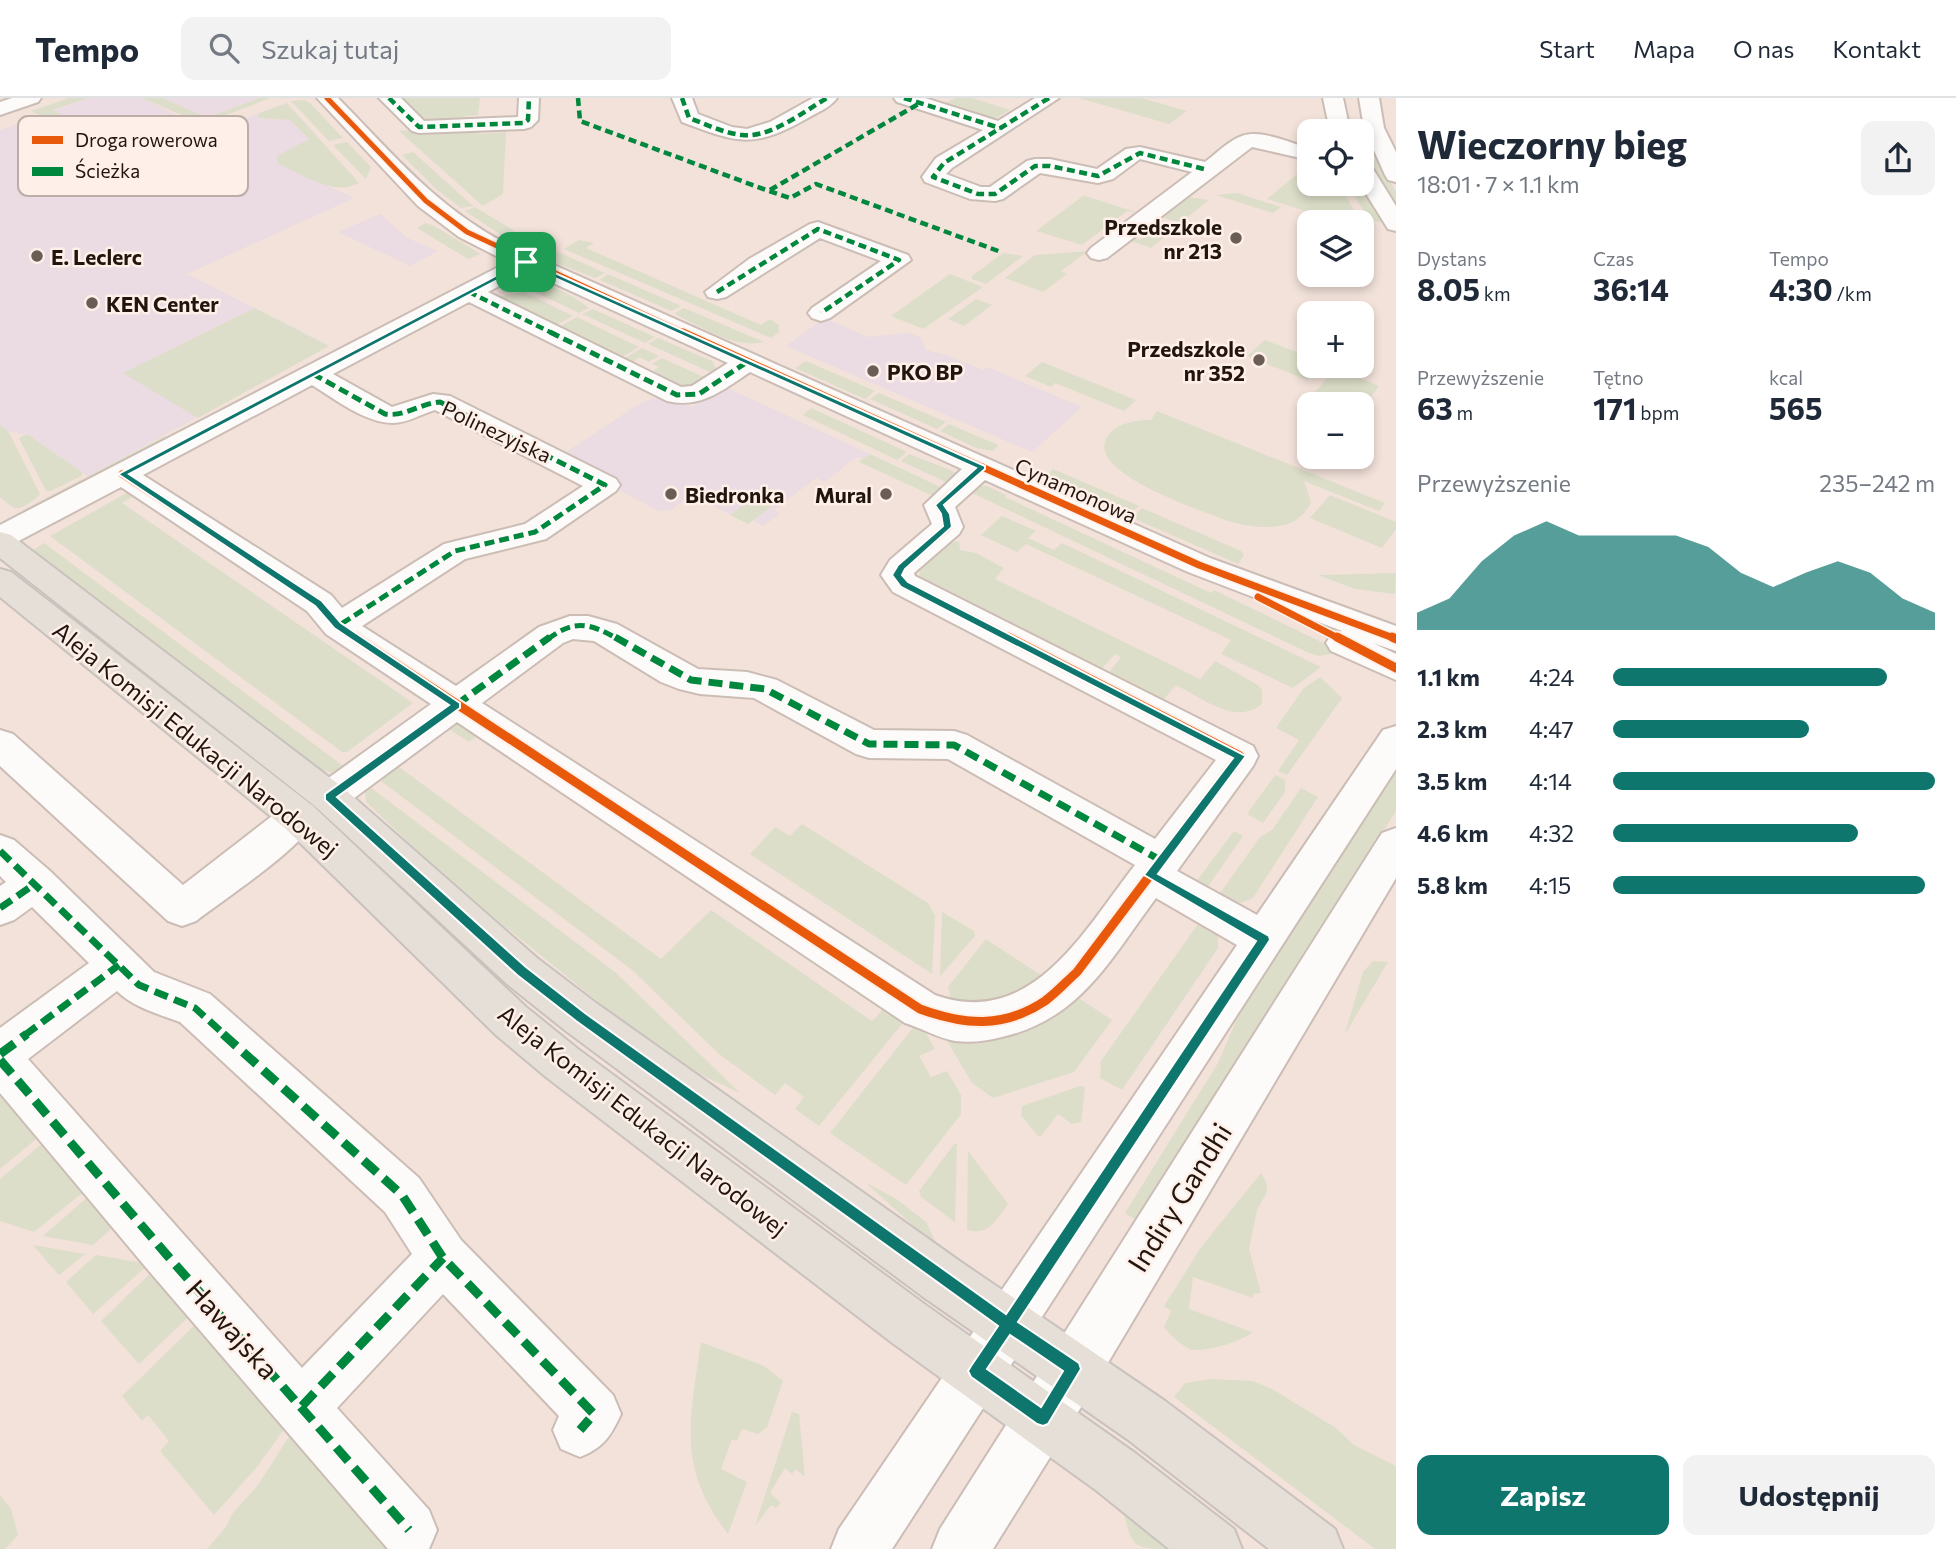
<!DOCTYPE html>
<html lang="pl">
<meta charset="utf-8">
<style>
body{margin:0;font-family:Commissioner,sans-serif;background:#f2f2f3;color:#1f2937;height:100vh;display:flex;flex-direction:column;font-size:26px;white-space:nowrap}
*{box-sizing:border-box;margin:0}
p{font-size:23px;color:#747a83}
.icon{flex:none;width:38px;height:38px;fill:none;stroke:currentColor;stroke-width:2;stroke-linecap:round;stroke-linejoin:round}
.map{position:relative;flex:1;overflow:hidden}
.side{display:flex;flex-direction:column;background:#fff;width:560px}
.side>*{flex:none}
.tools{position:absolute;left:1297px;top:21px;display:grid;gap:14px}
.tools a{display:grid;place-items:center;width:77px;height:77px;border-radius:14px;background:#fff;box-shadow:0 4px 10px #0003;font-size:35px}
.pin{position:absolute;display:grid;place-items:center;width:60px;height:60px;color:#fff;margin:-30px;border-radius:14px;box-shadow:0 4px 10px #0006}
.round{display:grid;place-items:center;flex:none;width:74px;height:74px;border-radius:14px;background:#f2f2f3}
.head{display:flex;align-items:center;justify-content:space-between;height:119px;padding:0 21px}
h1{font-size:38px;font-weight:700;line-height:52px}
.figures{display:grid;grid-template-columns:repeat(3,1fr);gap:10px;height:119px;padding:7px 21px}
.figures div{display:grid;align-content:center}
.figures b{font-size:30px;font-weight:700}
.figures small{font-size:19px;font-weight:400}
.figures p{font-size:19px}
.chart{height:196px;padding:14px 21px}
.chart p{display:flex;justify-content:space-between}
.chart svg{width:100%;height:126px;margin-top:7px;fill:#0f766e;opacity:.7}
.primary-button{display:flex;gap:14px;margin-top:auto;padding:14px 21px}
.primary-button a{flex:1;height:80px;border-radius:14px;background:#0f766e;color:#fff;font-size:28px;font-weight:700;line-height:80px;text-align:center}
.primary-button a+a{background:#f2f2f3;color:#1f2937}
ul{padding:0 21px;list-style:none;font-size:23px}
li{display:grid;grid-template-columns:112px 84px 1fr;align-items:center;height:52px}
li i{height:18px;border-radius:9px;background:#0f766e}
header{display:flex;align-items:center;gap:42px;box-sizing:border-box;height:98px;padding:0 35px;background:#fff;border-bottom:2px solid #e0e1e3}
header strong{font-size:33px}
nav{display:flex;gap:38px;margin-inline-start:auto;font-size:24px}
.search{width:490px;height:63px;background:#f2f2f3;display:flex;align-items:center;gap:18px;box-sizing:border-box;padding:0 24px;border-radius:14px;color:#747a83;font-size:26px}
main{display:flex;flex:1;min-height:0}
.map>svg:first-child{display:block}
</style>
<header>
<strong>Tempo</strong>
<div class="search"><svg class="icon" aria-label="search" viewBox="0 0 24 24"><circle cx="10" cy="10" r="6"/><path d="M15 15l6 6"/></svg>Szukaj tutaj</div>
<nav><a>Start</a><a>Mapa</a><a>O nas</a><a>Kontakt</a></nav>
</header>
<main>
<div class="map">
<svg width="1396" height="1451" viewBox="0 0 1396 1451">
<rect width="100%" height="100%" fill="#f2e2da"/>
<!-- commercial -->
<g fill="#ebdbe2">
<path d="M89,0H142L217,37L223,30L259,15L260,21L290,22L309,41L277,65L354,100L187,176L329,248L88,378L29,337L8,333L0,327V32Z"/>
<path d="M163,0H259L207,20Z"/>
<path d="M380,116L407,140L438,153L410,168L338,134Z"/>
<path d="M824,220L868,239L909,235L920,239L926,252L947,257L983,272L987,269L1082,309L1032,354L786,248Z"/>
<path d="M723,288L870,356L863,361L858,359L851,363L825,384L816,380L774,412L780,416L763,428L753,422L748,426L692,397L671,412L658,413L610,387L617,382L565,355L636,308L653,300H667L692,309Z"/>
</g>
<!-- green -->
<g fill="#dddec9">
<path d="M69,0H88L53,12L60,16L50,21L80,36L89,33L94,36L80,37L31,13Z"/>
<path d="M142,0H163L207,20L259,0H270L211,23L198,24Z"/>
<path d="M395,0H480L478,17L465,18L464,26H425Z"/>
<path d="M955,0H972L1010,12L989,24L939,9Z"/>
<path d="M1079,0H1141L1187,13L1169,26Z"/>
<path d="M304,2L310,5L343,40L329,43L291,3Z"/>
<path d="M287,5L359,85C333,99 302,76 277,65V58L309,41L290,22L258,20L259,15Z"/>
<path d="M478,29L479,36L506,34L503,96L483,108L399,33Z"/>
<path d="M1362,36L1396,94V111L1362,57Z"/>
<path d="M347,44L371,69L366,81L333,47Z"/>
<path d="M413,54L473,108L461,110L436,91L402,57Z"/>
<path d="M1309,66V86H1339L1359,121L1319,117L1267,101Z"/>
<path d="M1347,86H1362L1385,124L1370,123Z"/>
<path d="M1237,95L1281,109L1273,115L1216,97Z"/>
<path d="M1083,98H1085L1142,116L1127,113L1082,147L1036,133Z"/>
<path d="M1182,98L1209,102L1180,125L1155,117Z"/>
<path d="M475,109L516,134L514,141L510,143L465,113Z"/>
<path d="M1152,120L1177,128L1151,150L1125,141L1128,138L1140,142L1162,125Z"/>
<path d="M426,125L434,128L481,156L468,161L417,130Z"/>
<path d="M579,142L594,145L586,150L761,227L770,221L779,227V234L771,240L564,151Z"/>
<path d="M556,153L605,175L595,180L556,165L552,160Z"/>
<path d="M1088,153L1061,173L1067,176L1043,194L1005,180L1035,157Z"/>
<path d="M1003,155L1023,158L986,186L972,181V178Z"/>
<path d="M608,176L681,208L671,213L600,182Z"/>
<path d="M950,176L983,189L923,231L891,218Z"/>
<path d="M517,178C542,180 572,197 589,210L579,215L506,180Z"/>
<path d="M524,194L573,218L551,230L491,200Z"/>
<path d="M976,201L992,207L964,228L948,221Z"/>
<path d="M255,210L329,248L198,320L123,275Z"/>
<path d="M684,210L764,244C735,251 706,231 680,219L675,215Z"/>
<path d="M593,211L655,239L645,245L582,216Z"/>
<path d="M577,219L639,249L617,262L554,232Z"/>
<path d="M658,240L712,263L717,272L714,276L648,246Z"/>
<path d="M1265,242L1307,258L1301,264L1319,271L1307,282L1247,258Z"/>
<path d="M642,250L659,258L649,264L639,259L629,267L649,276L659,269L652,266L662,260L708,281C680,302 647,276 620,263Z"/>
<path d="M806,263L875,293L865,301L795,270Z"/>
<path d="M1042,264L1136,302L1124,313L1055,285L1051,289L1025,278Z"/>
<path d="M1337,270L1379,288L1362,310V306H1327L1309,300Z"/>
<path d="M879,295L946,324L937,331L870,301Z"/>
<path d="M811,310L905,353L906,355L897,362L803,317Z"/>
<path d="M1157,313L1385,405L1379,413L1304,383L1311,404C1297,437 1254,431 1225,422C1201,412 1085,375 1107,339C1116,325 1136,322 1151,322Z"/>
<path d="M949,326L998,347L993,353L976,350L940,333Z"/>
<path d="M0,327L8,333L40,396C36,401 22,412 15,410C10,409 4,402 0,399Z"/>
<path d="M25,337H29L83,375L81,378L51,393H46L19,340Z"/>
<path d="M165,338L171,343L22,416L23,412Z"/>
<path d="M870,356L947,392L941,396L931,397L859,364Z"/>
<path d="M909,356L953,373L957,378L952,387L901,363Z"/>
<path d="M1053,371L1139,408L1129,416L1046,380Z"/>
<path d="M973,388H987L1006,397L1005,399L1211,495L1214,492L1342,554L1319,558L1309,555L966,392Z"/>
<path d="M768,389L785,398L748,426L730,417Z"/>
<path d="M130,393L137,396L122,405L413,605L347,654H342L50,438Z"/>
<path d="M1330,397L1396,424V431L1382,450L1310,420Z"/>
<path d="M1142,410L1241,453L1244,457L1238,466L1135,421L1134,418Z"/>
<path d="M1002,418L1036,433L1028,440L1054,452L1062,445L1321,569L1293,590L1221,556L1231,542L1026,446L1017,454L981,437Z"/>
<path d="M959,443L960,452L976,455L1004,470L995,481L1200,581L1215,563L1258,587L1262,592V606C1236,628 1202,600 1176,587L1157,609L1103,582L1121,559L1115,556L1101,572L922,484C911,463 941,445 959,443Z"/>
<path d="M44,445L346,670L344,673L333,675L321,672L33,452Z"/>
<path d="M1396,475L1395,496L1355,491L1318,477Z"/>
<path d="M1320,579L1342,600L1287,677L1278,673L1299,642L1276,630L1303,591Z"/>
<path d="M459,625L485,632L469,644L449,631L399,669L661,861L711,812L872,923L886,908L906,921L819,1028L795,1011L804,999L785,985L775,997L719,956L632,872L381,683L380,675L445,629Z"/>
<path d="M1396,674V713L1137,1123L1125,1115L1218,965L1239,916Z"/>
<path d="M1275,677L1285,682V694L1263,725L1247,716Z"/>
<path d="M370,689L615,874L740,995L686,970L654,949L451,785L366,704L365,693Z"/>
<path d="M1301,690L1318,699L1253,800L1235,807L1216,801L1260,739L1272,732Z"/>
<path d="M802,726L928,805L935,818L932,876L750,756L775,729L790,738Z"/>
<path d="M1234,733L1243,738L1204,794L1193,788Z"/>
<path d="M942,814L974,833L975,838L940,878Z"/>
<path d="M1203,819L1218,835V850L1122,992L1100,980L1101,963Z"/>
<path d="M986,841L1045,880L1024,901L953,911L948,889Z"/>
<path d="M1373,863L1388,864L1345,936L1363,874Z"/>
<path d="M1074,897L1112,922L1074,974L993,1000L972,985L943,936C993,945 1041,943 1074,897Z"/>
<path d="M916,926L923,930L935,951L919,958L931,979L947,973L961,997V1016L906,1087L830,1035Z"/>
<path d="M0,976L47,1032L0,1071Z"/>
<path d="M1080,988L1085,989L1081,1024L1072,1026L1058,1016L1041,1038H1038L1021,1017L1022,1008Z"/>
<path d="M50,1039L91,1088L34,1134L0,1123V1081Z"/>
<path d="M955,1045L957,1046L955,1124L921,1099L919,1093Z"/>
<path d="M968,1053L1008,1106C996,1122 989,1138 967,1132Z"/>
<path d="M1261,1075L1266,1084L1267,1094L1257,1112L1249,1151L1261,1195L1253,1196V1200L1193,1179L1189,1211L1252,1234C1245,1243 1200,1256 1189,1251C1181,1247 1169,1236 1164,1229L1171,1213L1164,1208L1202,1148Z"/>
<path d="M866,1085L895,1100L926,1124L939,1151Z"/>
<path d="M98,1090L121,1122L93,1147L43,1138Z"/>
<path d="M33,1147L85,1156L59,1177Z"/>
<path d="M96,1157L149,1166L93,1216L66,1184Z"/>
<path d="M158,1168L200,1208L139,1266L101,1223Z"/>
<path d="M207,1215L292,1320L257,1369L214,1417L160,1353L169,1343L148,1317L142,1323L122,1298Z"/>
<path d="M701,1244L764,1268L783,1283L767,1329L758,1336L742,1331L737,1343L732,1341L721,1371L747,1384L728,1436C676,1369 690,1321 701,1244Z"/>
<path d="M1212,1281L1252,1283L1272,1291L1336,1330L1354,1347L1396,1368V1451H1375L1174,1299L1185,1285Z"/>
<path d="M792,1314L799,1316L805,1379L796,1371L792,1376L785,1370L770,1395L781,1405L776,1410L771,1407L755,1428Z"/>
<path d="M300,1321L401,1451H207L226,1429L232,1416L258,1387Z"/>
<path d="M0,1397L11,1411L18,1437L5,1451H0Z"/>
<path d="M1123,1411L1171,1451C1131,1451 1132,1449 1123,1411Z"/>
</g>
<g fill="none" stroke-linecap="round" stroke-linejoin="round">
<!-- minor casing -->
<g stroke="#cbbdb6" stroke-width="4">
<g id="minor">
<path d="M12,0H41L38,4L0,17V4Z"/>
<path d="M317,0H338C393,56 436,109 507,146L1210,460L1396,528V553L1373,545L1396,556V582L1331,553L1326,545L1331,537L1342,533L1188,474L985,382L955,409L963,429L959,436L914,475L915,478L1253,648L1258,658L1253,668L1177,773L1257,817L1383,632L1396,628V671L892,1451H831L839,1431L1237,847L1156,800C1111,860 1081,921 1002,939C986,943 972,945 955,943C938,940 921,930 905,925L457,624L342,709L329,714L316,709L310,699L316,689L431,606L326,536L307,513L121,389L11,447L0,450V427L508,164L459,139L418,108ZM527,173L728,265L692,288L681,289L488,194ZM469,204L667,303C701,311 723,292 750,274L962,371L924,407L932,426L890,462L881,477L893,494L1216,662L1155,741L967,637L954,633L874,632L777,582L747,574L698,571L617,526L588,518H570L539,529L456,588L362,528L465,461L546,441L616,393L620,387L616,381L450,298L433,296L392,309L333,276ZM312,287C335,301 365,325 393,325C408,325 421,316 435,312L583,388L525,426L444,446L342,510L331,497L143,377ZM573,541L594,543L661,584L679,591L700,596L754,600L856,656L869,660L948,661L1135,767C1084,832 1032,932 935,897L482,605L563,545Z"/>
<path d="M379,0H401L424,23L518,19L519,0H539L538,22L531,29L524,31L419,35L412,33Z"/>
<path d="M672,0H692L698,16L732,29L747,31L770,24L813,0H837C830,10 816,15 806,21C752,52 736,44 682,24Z"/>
<path d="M894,0H925L998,23L1035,0H1059L952,70L946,76L981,89H990L1027,63L1035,61H1050L1097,71L1126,51L1140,49L1205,64C1216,56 1229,42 1242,38C1261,31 1290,45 1309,50V62L1252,49L1107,160L1099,162L1091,160L1087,155L1091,150L1192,74L1140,61L1113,81L1098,85L1040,75L1003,101L995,103L970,101L925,84L922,79L936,60L983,32L897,4Z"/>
<path d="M1323,0H1343L1350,33H1330Z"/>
<path d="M1359,0H1379L1384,30L1396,54V84L1388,82L1385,77L1364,30Z"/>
<path d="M1362,64L1370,66L1396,108V133L1388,131L1360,86Z"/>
<path d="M818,124L908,157L911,162L830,220L821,223L812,220L808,215L812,210L881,163L820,140L726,199L717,201L708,199L705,194L749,161L810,126Z"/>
<path d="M0,632L13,636L183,787L285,708L299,704L313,708L318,719C301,751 227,799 196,823L182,828L168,823L0,668Z"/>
<path d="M1396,730V780L1093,1290L993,1451H932L940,1431L1382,735Z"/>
<path d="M0,737L14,742L50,773L154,874L210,896L419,1080L461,1142L613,1297L621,1316C611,1338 603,1350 580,1359L561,1351L553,1332L559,1318L443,1196L337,1310L429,1412L437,1432L429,1451H388L149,1173L0,995V930L89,865L32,809L14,822L0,827V788L6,784L0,778ZM117,893C133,909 158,916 180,924L385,1114L412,1156L302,1270L28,961Z"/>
</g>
</g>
<!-- major casing -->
<g stroke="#c9c1bd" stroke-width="4">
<g id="major">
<path d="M0,434L11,437L342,689L537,860L596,905L958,1162L1165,1303L1335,1431L1343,1451H1269L1127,1341L922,1198L566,933L507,886L316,709L0,460Z"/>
<path d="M0,471L11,474L313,708L526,909L578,951L927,1208L1135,1355L1234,1431L1242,1451H1169L1097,1393L891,1244L546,979L496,937L285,730L0,499Z"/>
</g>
</g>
<!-- minor -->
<use href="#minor" fill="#fdfbf9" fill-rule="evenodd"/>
<!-- major -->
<use href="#major" fill="#e6dfd7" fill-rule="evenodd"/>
<!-- quiet-far3 -->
<g stroke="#00873e" stroke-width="4.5" stroke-dasharray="8 4.5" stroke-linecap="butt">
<path d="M389,0L419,29L524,25L528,22L529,0"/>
<path d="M578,0L580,23L766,92L790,100L816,86L1001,154"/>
<path d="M682,0L689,20C706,26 723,35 742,37C771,40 803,14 827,0"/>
<path d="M904,0L1000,30"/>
<path d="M1049,0L944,65L933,79L978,96H995L1035,68H1050L1098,78L1140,55L1208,72"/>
<path d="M770,92L920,5"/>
<path d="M469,194L554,236"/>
<path d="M717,194L818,131L899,162L821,215"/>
</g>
<!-- quiet-far2 -->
<g stroke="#00873e" stroke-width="5" stroke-dasharray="10 5" stroke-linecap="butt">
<path d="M550,234L677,297L699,296L747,264"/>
<path d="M313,276L385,316C405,319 421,305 440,304L605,387L535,434L455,453L338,528"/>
<path d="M548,541C575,521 589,525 618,541"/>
</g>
<!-- quiet-far1 -->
<g stroke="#00873e" stroke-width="7" stroke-dasharray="14 7" stroke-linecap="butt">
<path d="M615,539L691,582L765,591L869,646L954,647L1162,763"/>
<path d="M456,607L550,539"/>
<path d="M0,753L139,887L195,910L225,937"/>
<path d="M0,810L36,785"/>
<path d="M25,937L119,867"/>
</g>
<!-- quiet -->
<g stroke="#00873e" stroke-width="9" stroke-dasharray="18 9" stroke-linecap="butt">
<path d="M223,936L402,1097L443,1160L594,1316L580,1332"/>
<path d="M0,956L27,936"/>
<path d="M0,962L166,1156L409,1432"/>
<path d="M302,1308L443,1160"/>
</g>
<!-- cycleway-far2 casing -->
<g stroke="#feefe8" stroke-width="8">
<path id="cycleway-far2" d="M327,0L426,103L467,134L687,236"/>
</g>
<!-- cycleway-far1 casing -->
<g stroke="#feefe8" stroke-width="10">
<g id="cycleway-far1">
<path d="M683,234L1199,467L1396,541"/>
<path d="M982,369L939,407L945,416L948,429L901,469L897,477L904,486L1012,541"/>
<path d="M122,376L319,505L338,528L358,541"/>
<path d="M1258,499L1340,541"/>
</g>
</g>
<!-- cycleway casing -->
<g stroke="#feefe8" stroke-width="13">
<g id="cycleway">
<path d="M355,539L920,911C964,927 1003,931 1045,903C1056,895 1067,883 1077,874L1240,658L1008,539"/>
<path d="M1337,539L1396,570"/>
<path d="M1392,539L1396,541"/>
</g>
</g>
<!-- cycleway-far2 -->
<use href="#cycleway-far2" stroke="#e8590c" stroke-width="5"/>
<!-- cycleway-far1 -->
<use href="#cycleway-far1" stroke="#e8590c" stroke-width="7"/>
<!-- cycleway -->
<use href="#cycleway" stroke="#e8590c" stroke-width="9"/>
</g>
<!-- route -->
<path fill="#0f766e" stroke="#fff" stroke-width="2" fill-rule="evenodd" d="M526,162L985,368V371L944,407L950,416L952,429L905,471L902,477L908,484L1246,658L1158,776L1269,838L1270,842L1018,1224L1079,1265L1081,1271L1048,1326L1043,1328L1037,1326L971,1279L968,1273L971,1268L998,1228L576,923L517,877L325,702V696L449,607L334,530L315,508L118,376ZM526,167L976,370L935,407L941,416L943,428L898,467L892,477L901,489L1233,660L1144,777L1256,843L1006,1216L585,915L526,869L337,699L460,610V605L341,525L322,503L129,376ZM1010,1237L1063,1273L1041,1309L987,1271Z"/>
<!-- markers -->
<g fill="#6a5d55" stroke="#feefe8" stroke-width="2.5">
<circle cx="1236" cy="140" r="7"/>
<circle cx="37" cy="158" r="7"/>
<circle cx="92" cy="205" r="7"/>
<circle cx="1259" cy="262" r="7"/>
<circle cx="873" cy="273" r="7"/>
<circle cx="671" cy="396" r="7"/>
<circle cx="886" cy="396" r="7"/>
</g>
<g text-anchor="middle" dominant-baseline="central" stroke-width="5" stroke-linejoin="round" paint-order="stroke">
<!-- far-poi labels -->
<g font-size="21" font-weight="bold" fill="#21150e" stroke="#feefe8" text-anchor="start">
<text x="1222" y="128" text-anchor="end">Przedszkole<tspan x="1222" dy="24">nr 213</tspan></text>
<text x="51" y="158">E. Leclerc</text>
<text x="106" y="205">KEN Center</text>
<text x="1245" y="250" text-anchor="end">Przedszkole<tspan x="1245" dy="24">nr 352</tspan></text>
<text x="887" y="273">PKO BP</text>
<text x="685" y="396">Biedronka</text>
<text x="872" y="396" text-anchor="end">Mural</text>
</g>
<!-- far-street labels -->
<g font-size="21" fill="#21150e" stroke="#feefe8">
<text transform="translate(497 333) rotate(25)">Polinezyjska</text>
<text transform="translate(1076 392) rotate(24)">Cynamonowa</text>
</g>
<!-- street labels -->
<g font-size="24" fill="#21150e" stroke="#feefe8">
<text transform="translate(196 641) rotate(39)">Aleja Komisji Edukacji Narodowej</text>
<text transform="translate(643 1022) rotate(38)">Aleja Komisji Edukacji Narodowej</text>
</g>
<!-- near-street labels -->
<g font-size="28" fill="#21150e" stroke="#feefe8">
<text transform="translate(1179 1099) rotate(-58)">Indiry Gandhi</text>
<text transform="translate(233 1231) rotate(48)">Hawajska</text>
</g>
</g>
<!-- legend -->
<rect x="18" y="18" width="230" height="80" rx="10" fill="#feefe8" stroke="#bcaea7" stroke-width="2"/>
<rect x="32" y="38" width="31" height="8" fill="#e8590c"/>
<rect x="32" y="69" width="31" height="9" fill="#00873e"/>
<g font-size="19" fill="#21150e">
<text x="75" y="49">Droga rowerowa</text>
<text x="75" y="80">Ścieżka</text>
</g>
</svg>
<div class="tools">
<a><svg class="icon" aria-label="locate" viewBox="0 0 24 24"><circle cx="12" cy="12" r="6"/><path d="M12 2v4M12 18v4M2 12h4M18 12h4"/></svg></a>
<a><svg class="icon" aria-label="layers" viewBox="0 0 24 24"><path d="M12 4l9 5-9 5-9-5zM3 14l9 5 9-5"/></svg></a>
<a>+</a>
<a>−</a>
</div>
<div class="pin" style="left:526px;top:164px;background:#1e9e55"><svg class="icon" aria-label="arrive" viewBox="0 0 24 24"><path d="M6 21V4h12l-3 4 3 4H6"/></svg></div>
</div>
<section class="side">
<div class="head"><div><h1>Wieczorny bieg</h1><p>18:01 · 7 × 1.1 km</p></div><a class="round"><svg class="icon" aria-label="share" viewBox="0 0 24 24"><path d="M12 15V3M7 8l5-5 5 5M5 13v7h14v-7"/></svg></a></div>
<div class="figures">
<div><p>Dystans</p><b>8.05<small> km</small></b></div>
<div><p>Czas</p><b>36:14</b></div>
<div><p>Tempo</p><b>4:30<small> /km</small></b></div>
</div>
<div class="figures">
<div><p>Przewyższenie</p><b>63<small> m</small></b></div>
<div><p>Tętno</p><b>171<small> bpm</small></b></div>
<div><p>kcal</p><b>565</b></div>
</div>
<div class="chart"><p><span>Przewyższenie</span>235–242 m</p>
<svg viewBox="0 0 160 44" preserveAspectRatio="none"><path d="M0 44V38L10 33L20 20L30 11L40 6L50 11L60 11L70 11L80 11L90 15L100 24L110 29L120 24L130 20L140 24L150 33L160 38V44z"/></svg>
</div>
<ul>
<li><b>1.1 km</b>4:24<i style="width:85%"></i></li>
<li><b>2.3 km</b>4:47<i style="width:61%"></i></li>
<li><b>3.5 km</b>4:14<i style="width:100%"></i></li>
<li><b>4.6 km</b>4:32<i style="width:76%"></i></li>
<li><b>5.8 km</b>4:15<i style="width:97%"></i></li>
</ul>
<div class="primary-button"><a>Zapisz</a><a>Udostępnij</a></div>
</section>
</main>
